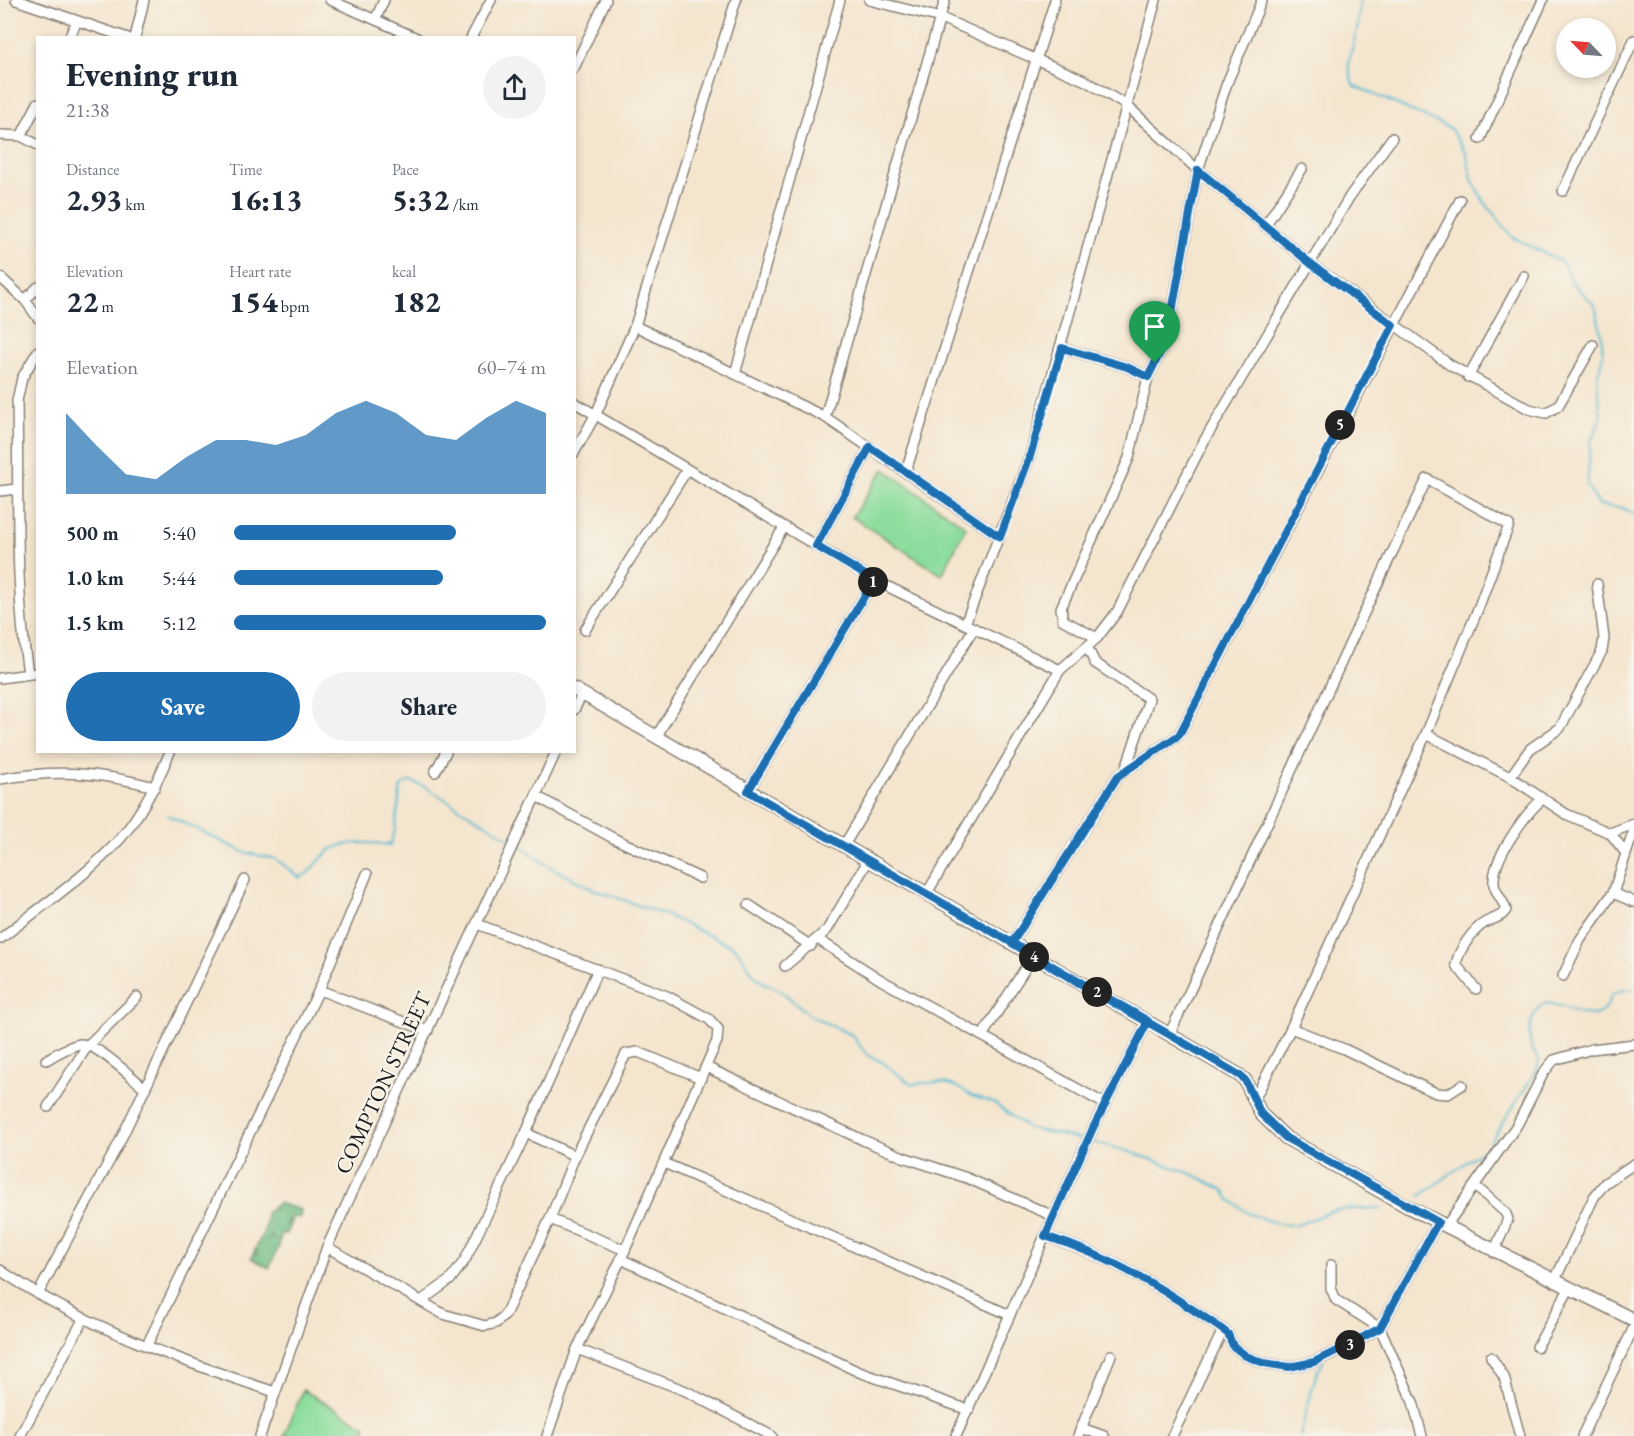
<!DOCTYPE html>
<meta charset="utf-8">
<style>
body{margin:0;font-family:"EB Garamond",serif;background:#f2f2f3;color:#1f2937;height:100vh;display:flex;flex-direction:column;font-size:22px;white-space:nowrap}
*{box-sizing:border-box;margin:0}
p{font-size:20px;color:#747a83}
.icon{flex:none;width:33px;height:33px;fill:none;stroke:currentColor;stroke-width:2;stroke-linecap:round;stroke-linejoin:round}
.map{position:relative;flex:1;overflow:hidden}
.panel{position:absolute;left:36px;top:36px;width:540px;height:717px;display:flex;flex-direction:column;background:#fff;border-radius:0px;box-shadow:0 3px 9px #0003}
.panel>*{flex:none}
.needle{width:39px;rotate:295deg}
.buttons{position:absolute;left:1556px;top:18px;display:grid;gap:12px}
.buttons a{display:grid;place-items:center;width:60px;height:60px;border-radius:50%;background:#fff;box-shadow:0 3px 9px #0003;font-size:30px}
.pin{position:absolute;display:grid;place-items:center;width:51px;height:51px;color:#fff;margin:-62px -26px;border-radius:50% 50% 50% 0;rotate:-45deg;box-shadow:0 0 6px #0007}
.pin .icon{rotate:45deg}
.km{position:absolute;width:30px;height:30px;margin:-15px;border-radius:50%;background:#222;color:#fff;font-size:16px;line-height:30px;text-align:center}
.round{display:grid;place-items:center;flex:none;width:63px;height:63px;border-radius:32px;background:#f2f2f3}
.overview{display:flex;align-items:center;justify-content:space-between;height:102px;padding:0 30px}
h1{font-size:33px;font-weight:800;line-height:45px}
.stats{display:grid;grid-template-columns:repeat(3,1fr);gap:9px;height:102px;padding:6px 30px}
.stats div{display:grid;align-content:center}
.stats b{font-size:30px;font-weight:800}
.stats small{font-size:16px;font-weight:400}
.stats p{font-size:16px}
.chart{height:168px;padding:12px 30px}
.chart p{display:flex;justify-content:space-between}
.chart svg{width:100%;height:108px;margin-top:6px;fill:#1f6fb2;opacity:.7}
.cta{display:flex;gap:12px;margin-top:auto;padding:12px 30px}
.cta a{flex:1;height:69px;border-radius:36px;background:#1f6fb2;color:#fff;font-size:24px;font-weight:800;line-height:69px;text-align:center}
.cta a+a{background:#f2f2f3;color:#1f2937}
ul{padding:0 30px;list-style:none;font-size:20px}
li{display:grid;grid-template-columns:96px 72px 1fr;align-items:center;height:45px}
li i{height:15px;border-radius:8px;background:#1f6fb2}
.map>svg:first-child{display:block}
</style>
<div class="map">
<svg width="1634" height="1436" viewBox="0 0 1634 1436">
<defs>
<pattern id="forest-firs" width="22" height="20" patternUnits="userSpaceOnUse" patternTransform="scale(1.5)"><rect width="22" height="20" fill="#71bc84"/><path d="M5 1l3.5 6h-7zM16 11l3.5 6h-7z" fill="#5c986b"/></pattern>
</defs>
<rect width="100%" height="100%" fill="#f7f3e8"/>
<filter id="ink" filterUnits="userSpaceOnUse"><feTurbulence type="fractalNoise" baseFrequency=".0167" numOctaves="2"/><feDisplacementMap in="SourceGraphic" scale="12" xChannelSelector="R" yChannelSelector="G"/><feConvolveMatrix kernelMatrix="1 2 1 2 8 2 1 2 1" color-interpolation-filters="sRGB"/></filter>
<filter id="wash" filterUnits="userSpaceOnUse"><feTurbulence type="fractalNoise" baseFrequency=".008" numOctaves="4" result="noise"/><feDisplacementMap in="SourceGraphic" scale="24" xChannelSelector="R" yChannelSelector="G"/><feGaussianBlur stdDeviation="1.35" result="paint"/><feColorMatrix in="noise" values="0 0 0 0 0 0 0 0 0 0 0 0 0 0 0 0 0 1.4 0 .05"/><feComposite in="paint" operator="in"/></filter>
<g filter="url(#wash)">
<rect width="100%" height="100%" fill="#f4e5ce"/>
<!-- grass -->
<g fill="#8cdd9d" stroke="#547c5c" stroke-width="1.5">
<path d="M884,469L966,527L942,575L852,517Z"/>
<path d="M303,1390L366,1426L363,1436H284Z"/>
</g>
<!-- forest -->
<path fill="url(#forest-firs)" stroke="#466c50" stroke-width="1.5" d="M278,1203L301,1210L300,1218L293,1217L286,1234L281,1233L279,1246L269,1268L251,1258L265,1229L266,1213Z"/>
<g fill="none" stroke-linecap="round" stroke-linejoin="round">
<!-- stream -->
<g stroke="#53b9d1" stroke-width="2">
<path d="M1360,0L1358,26L1348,64L1353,85L1450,128L1466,153L1472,179L1483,200L1512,237L1562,262L1572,282L1595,306L1601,332L1603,355L1597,378L1601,418L1591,440L1587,486L1599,505L1623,508L1634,514"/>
<path d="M168,815L243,852L276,859L300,878C315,870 321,855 332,849C346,841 374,843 390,845L395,830L401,786L410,781L425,787L512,840"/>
<path d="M517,843L547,865L593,889L668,916L736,948L754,975L764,983L780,990L811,1016L852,1035L867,1055L882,1062L911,1084L941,1082L955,1086L972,1096L994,1103L1028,1128L1084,1140"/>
<path d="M1089,1141L1131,1152L1192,1174L1224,1190L1230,1200L1250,1214L1279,1224L1297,1225L1335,1210L1381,1208"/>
<path d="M1420,1196L1487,1147L1537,1070L1539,1059C1525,1045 1527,1016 1544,1003C1572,1004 1599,1034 1612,995L1622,990H1634"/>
<path d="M1300,1436L1316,1374L1324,1361"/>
</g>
</g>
</g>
<g filter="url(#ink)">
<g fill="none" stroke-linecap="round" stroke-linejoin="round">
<!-- minor casing -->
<g stroke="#888075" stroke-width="12">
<g id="minor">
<path d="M16,0L128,38"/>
<path d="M330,0L417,38"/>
<path d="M869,0L941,18L1086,81L1127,106L1198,170L1310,263L1450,365L1529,409L1546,413L1558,406L1593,345"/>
<path d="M376,18L384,0"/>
<path d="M69,38L77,21"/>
<path d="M135,38L144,0"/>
<path d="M471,38L491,0"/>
<path d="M574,68L606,0"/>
<path d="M0,135L21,136L38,145"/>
<path d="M21,136L38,103"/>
<path d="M1480,139L1543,0"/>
<path d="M1563,191L1634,40"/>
<path d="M1265,226L1302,169"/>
<path d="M0,277L25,300L38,318"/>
<path d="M25,300L38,287"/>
<path d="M635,326L825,417L1000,537"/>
<path d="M1062,348L1127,367L1148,377L1167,339L1198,170L1227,83L1262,0"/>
<path d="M735,374L840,0"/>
<path d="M1468,377L1524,276"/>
<path d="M574,402L874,580L1060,670"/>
<path d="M825,417L945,0"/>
<path d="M574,453L596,414L635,326L736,0"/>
<path d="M906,471L1055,0"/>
<path d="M0,491L17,489"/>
<path d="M816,546L870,447"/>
<path d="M965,624L1030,456L1156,0"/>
<path d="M585,630L687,470"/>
<path d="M1097,638L1063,620L1061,608L1129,458L1148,377"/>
<path d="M1087,647L1095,663L1149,699L1126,768"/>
<path d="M28,673C14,583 19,492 17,401L22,378L38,351"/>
<path d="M0,678L38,673"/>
<path d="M574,710L582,694"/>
<path d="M1426,734L1510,777L1566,814L1610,833L1625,852"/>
<path d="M656,737L784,527"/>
<path d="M435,772L446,752"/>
<path d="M1510,777L1530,749L1560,728L1602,651L1604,638L1597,584"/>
<path d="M0,779C58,769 98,772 155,787"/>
<path d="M748,791L874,580"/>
<path d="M536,796L613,838L700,878"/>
<path d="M1610,833L1634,824"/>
<path d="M843,847L974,628"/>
<path d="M927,893L1060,670L1097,638L1117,612L1204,441L1350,196L1392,138"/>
<path d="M1613,893L1634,902"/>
<path d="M749,905L811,946"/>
<path d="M477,924L667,996L709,1019L718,1029L717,1041L621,1259L577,1349L547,1436"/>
<path d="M0,939C39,908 87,876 120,839C142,813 157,783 170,752"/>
<path d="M819,940L881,980L1105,1104"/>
<path d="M1012,943L1118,776L1179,735L1460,200"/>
<path d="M785,966L827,930L868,861"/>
<path d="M1563,976L1580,940L1613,893L1634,830"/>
<path d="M1476,989L1456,965C1458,951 1473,929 1486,922C1494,918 1501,918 1506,910C1504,901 1495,893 1494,884C1492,859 1524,816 1541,800"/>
<path d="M319,990L428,1031"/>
<path d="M1291,1028L1344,1049L1436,1093L1448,1094L1462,1085"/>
<path d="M1170,1033C1257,849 1339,663 1427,479L1509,525L1478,609L1426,734L1291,1028L1254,1100"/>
<path d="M982,1036L1033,956"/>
<path d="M46,1060C56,1054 69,1046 80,1044C96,1042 132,1078 145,1088"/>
<path d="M706,1067L863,1140L903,1157L967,1178L1053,1216"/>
<path d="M48,1107L88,1045L137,997"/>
<path d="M526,1133L575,1156"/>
<path d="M664,1163L1010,1315"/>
<path d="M1475,1186L1505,1212L1508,1219L1494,1252"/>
<path d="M550,1219L625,1250"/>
<path d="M1446,1226L1517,1125L1544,1072L1554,1060L1592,1049L1634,1044"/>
<path d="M1045,1236C1113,1257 1165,1290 1223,1330L1228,1334L1233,1346L1246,1356L1264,1363L1289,1367L1314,1362L1355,1342L1380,1328L1438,1222"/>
<path d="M327,1247L443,1314L485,1326L496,1323L505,1315L550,1219L575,1156L626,1054L638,1052L701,1078"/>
<path d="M621,1259L859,1372L969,1410"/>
<path d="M1331,1265V1288L1336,1300L1380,1328L1413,1402L1422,1436"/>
<path d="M0,1270C82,1326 181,1361 275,1392"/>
<path d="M1554,1282L1594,1197L1605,1183L1634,1164"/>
<path d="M38,1294L119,1143L245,880"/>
<path d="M421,1301L450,1280L465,1260L526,1133L598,969"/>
<path d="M147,1345L319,990L367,874"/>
<path d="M1537,1347L1569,1289"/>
<path d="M577,1349L686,1391L772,1436"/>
<path d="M1491,1357L1504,1377L1520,1436"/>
<path d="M1081,1428L1104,1436"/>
<path d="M20,1436L84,1318"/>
<path d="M260,1436L327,1247L556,752"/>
<path d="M956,1436L1093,1128L1148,1021"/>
<path d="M1078,1436L1111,1355"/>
<path d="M1172,1436L1223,1330"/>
<path d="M1582,1436L1634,1327"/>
</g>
</g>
<!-- tertiary casing -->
<g stroke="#888075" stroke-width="15">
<path id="tertiary" d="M574,689L1239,1075L1245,1080L1261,1114L1286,1138L1408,1207L1634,1320"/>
</g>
<!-- minor -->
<use href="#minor" stroke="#fff" stroke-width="9"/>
<!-- tertiary -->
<use href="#tertiary" stroke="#fff" stroke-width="12"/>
</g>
</g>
<g fill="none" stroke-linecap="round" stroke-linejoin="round" filter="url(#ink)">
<!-- route casing -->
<g stroke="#fff" stroke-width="12">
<path id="route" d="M1155,363L1148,377L1127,367L1062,348L1030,456L1000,537L870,447L816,546L874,580L748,791L1148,1021L1093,1128L1045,1236C1113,1257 1165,1290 1223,1330L1228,1334L1233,1346L1246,1356L1264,1363L1289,1367L1314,1362L1354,1342L1380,1328L1438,1222L1286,1138L1261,1114L1245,1080L1239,1075C1164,1030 1086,989 1012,943L1118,776L1179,735L1393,325L1310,263L1198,170L1167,339L1155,363"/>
</g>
<!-- route -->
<use href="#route" stroke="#1f6fb2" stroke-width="8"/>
</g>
<g text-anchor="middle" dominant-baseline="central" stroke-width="4.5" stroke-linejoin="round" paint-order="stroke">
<!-- street labels -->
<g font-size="22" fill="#1c1c1c" stroke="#f7f3e8">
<text transform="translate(383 1083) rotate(-65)">COMPTON STREET</text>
</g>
</g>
</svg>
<div class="buttons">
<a><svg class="needle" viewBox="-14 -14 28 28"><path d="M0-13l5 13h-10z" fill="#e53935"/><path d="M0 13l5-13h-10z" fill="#747a83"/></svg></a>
</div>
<div class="pin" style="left:1155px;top:363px;background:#1e9e55"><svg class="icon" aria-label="arrive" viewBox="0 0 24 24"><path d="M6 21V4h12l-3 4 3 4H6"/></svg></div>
<b class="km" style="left:873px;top:582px">1</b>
<b class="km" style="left:1097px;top:992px">2</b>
<b class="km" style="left:1350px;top:1345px">3</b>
<b class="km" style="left:1034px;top:957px">4</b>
<b class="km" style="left:1340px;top:425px">5</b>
<section class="panel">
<div class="overview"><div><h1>Evening run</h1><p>21:38</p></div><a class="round"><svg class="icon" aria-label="share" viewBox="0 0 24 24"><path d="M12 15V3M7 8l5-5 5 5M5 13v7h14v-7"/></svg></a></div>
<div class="stats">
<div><p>Distance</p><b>2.93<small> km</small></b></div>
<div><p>Time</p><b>16:13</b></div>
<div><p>Pace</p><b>5:32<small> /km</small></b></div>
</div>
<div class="stats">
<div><p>Elevation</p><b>22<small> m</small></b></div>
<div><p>Heart rate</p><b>154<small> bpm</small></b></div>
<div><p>kcal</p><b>182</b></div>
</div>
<div class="chart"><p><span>Elevation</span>60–74 m</p>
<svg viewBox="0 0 160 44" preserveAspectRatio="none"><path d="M0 44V11L10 24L20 36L30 38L40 29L50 22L60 22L70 24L80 20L90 11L100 6L110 11L120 20L130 22L140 13L150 6L160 11V44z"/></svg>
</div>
<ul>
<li><b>500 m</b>5:40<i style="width:71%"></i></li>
<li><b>1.0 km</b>5:44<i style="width:67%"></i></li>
<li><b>1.5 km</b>5:12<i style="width:100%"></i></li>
</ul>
<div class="cta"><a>Save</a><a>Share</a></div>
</section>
</div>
